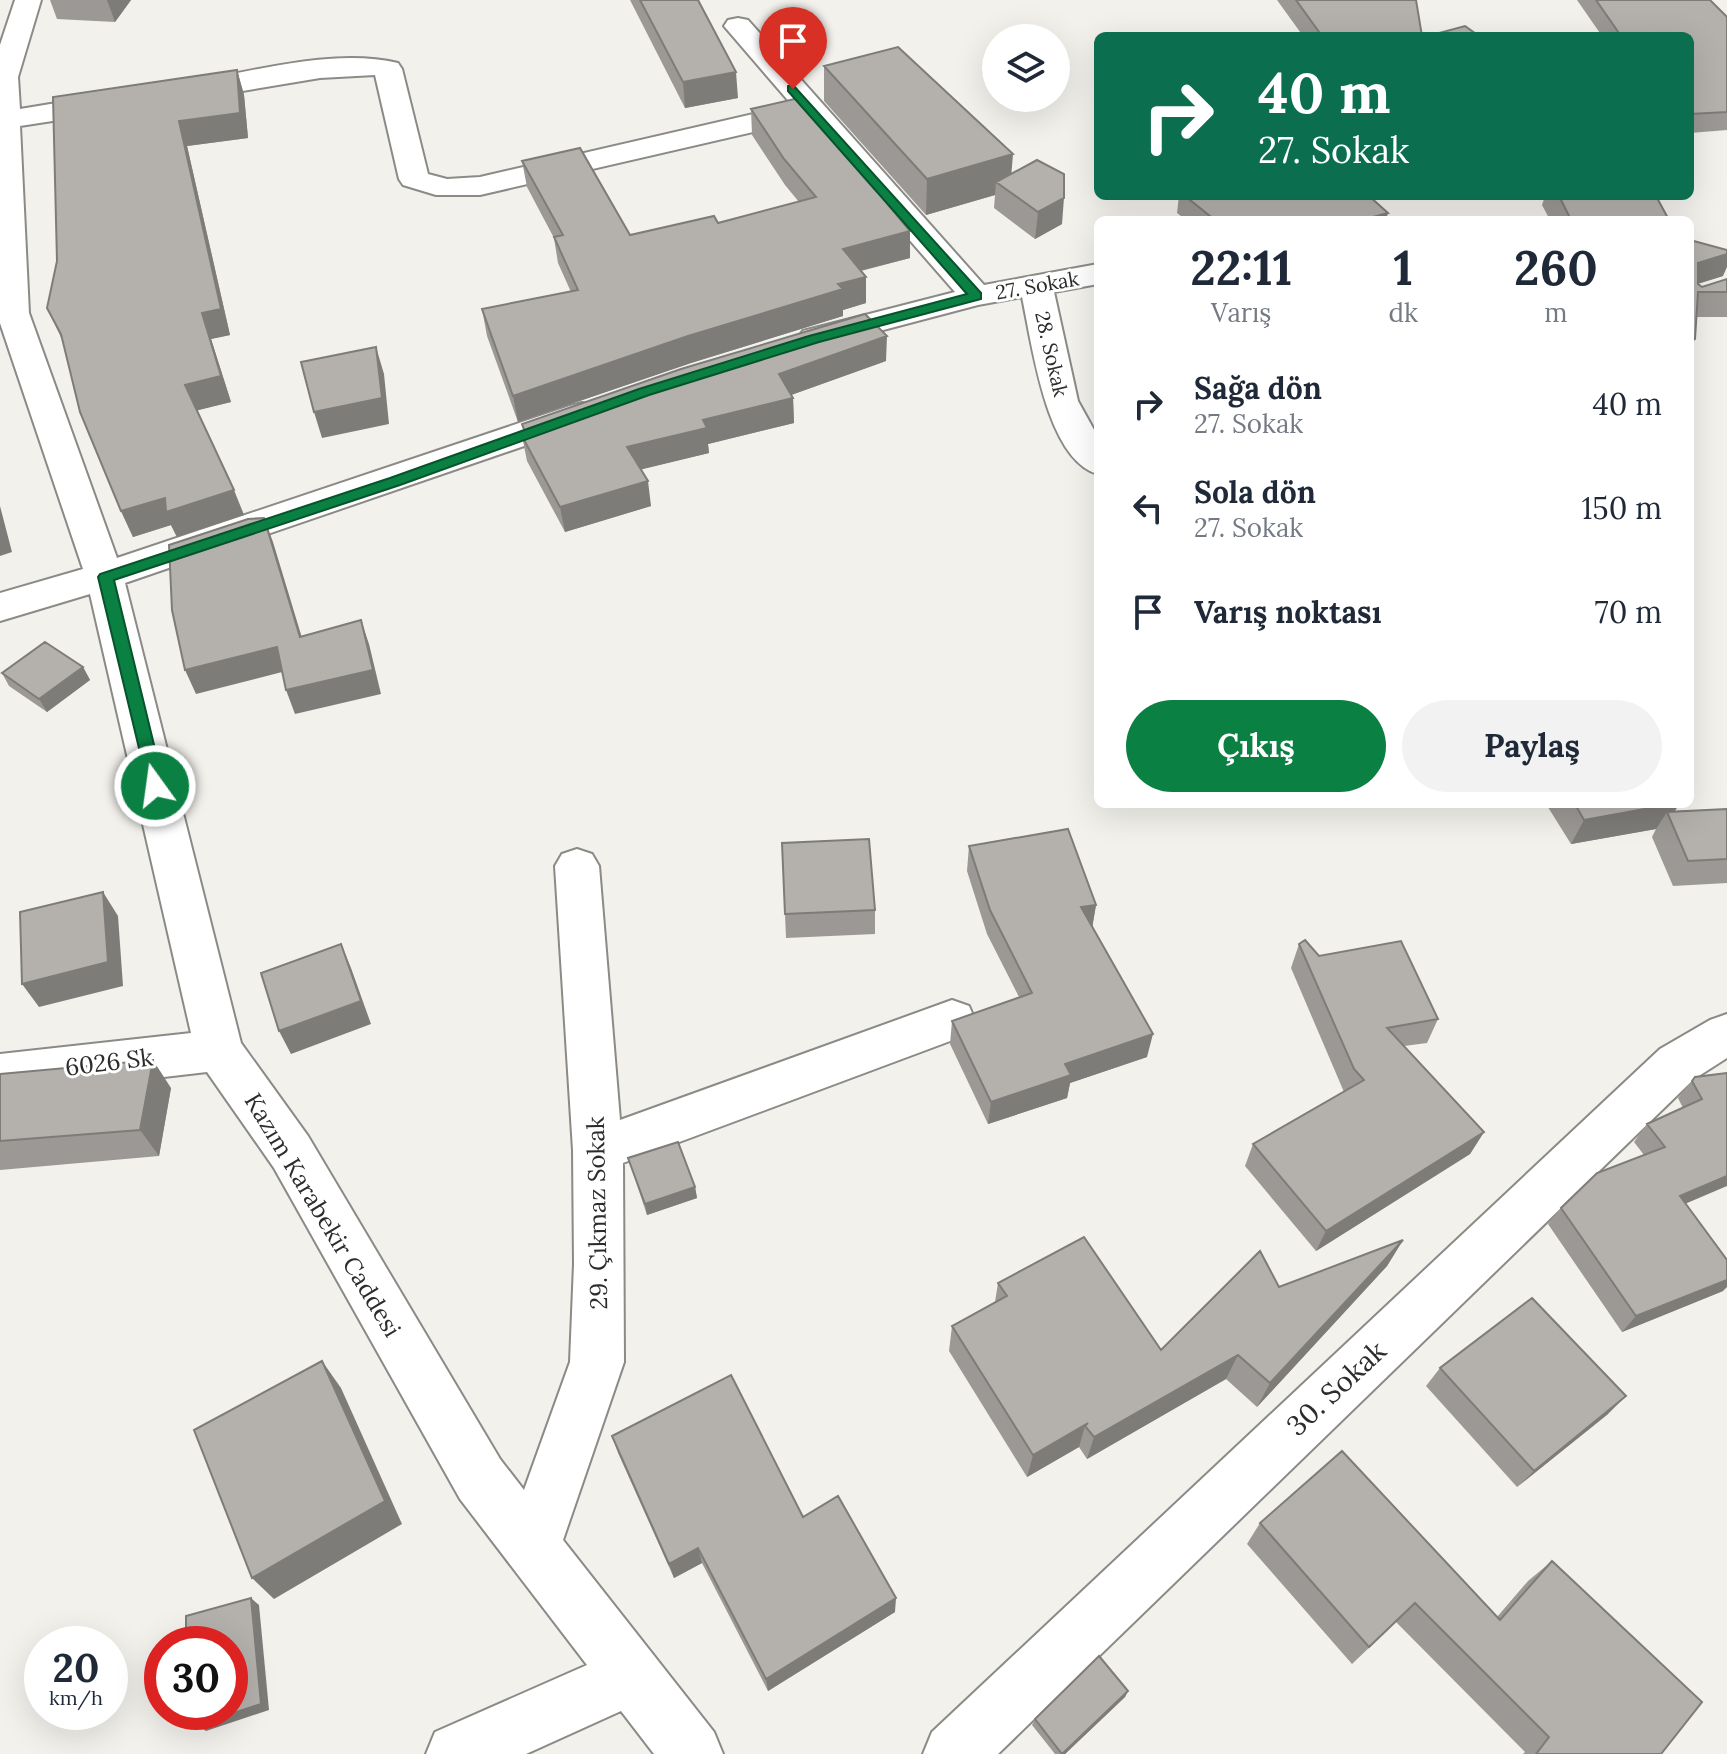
<!DOCTYPE html>
<html lang="tr">
<head>
<meta charset="utf-8">
<style>
  :root { --surface:#fff; --page:#f2f2f3; --text:#1f2937; --muted:#747a83; --accent:#0b8043 }
  body { margin:0; font-family:Lora,serif; background:var(--page); color:var(--text); height:100vh; display:flex; flex-direction:column; font-size:30px; white-space:nowrap }
  * { box-sizing:border-box; margin:0 }
  p { font-size:26px; color:var(--muted) }
  .icon { flex:none; width:44px; height:44px; fill:none; stroke:currentColor; stroke-width:2; stroke-linecap:round; stroke-linejoin:round }
  .map { position:relative; flex:1; overflow:hidden }
  .details { position:absolute; left:1094px; top:216px; width:600px; height:592px; display:flex; flex-direction:column; background:var(--surface); border-radius:12px; box-shadow:0 8px 32px #0002 }
  .details>* { flex:none }
  .top-card { position:absolute; left:1094px; top:32px; width:600px; height:168px; border-radius:12px; box-shadow:0 8px 32px #0002; background:#0b6e4f; color:#fff; overflow:hidden }
  .tools { position:absolute; left:982px; top:24px; display:grid; gap:16px }
  .tools a { display:grid; place-items:center; width:88px; height:88px; border-radius:50%; background:var(--surface); box-shadow:0 8px 32px #0002; font-size:40px }
  .speed { position:absolute; left:24px; top:1626px; display:flex; gap:16px; font-size:40px; font-weight:700; text-align:center }
  .speed>* { display:grid; place-content:center; width:104px; height:104px; border-radius:50%; background:var(--surface); box-shadow:0 8px 32px #0002; line-height:1 }
  .speed small { font-size:20px; font-weight:400 }
  .speed .limit { border:12px solid #d22; background:#fff; color:#111 }
  .pin { position:absolute; display:grid; place-items:center; width:68px; height:68px; color:#fff; margin:-82px -34px; border-radius:50% 50% 50% 0; rotate:-45deg; box-shadow:0 0 8px #0007 }
  .pin .icon { rotate:45deg }
  .me { position:absolute; width:88px; margin:-44px; rotate:346deg; stroke-linejoin:round; filter:drop-shadow(0 0 6px #0008) }
  .turn { display:flex; align-items:center; gap:28px; height:168px; padding:0 32px; font-size:36px }
  .turn .icon { width:104px; height:104px; stroke-width:2.5 }
  .turn b { display:block; font-size:56px; line-height:68px }
  .eta { display:flex; justify-content:space-evenly; align-items:center; height:136px; text-align:center }
  .eta b { font-size:48px; font-weight:700; line-height:56px }
  .primary-button { display:flex; gap:16px; margin-top:auto; padding:16px 32px }
  .primary-button a { flex:1; height:92px; border-radius:48px; background:var(--accent); color:#fff; font-size:32px; font-weight:700; line-height:92px; text-align:center }
  .primary-button a+a { background:var(--page); color:var(--text) }
  ul { padding:0; list-style:none }
  li { display:flex; align-items:center; gap:24px; height:104px; padding:0 32px }
  li div { flex:1 }
  li b { display:block; font-size:30px }
  li em { font-style:normal }
  .map>svg:first-child { display:block }
</style>
</head>
<body>
<div class="map">
<svg width="1727" height="1754" viewBox="0 0 1727 1754">
  <rect width="100%" height="100%" fill="#f2f1ec"/>
  <g fill="none" stroke-linecap="round" stroke-linejoin="round">
    <g stroke="#8b8a86" stroke-width="4">
      <path id="street" d="M15,0H41L18,77L20,109L111,94L121,97L125,103L121,109L111,112L20,126L29,313L117,558L570,406L582,403L594,406L599,414L594,422L125,583L241,1043L308,1136L500,1459L524,1490L570,1362L574,1264L573,1150L555,866L562,854L577,849L592,854L599,866L620,1120L952,1000L969,1006L975,1020L969,1034L623,1163L624,1362L563,1540L714,1732L723,1754H654L621,1711L526,1754H426L435,1732L587,1665L460,1499L274,1168L207,1072L0,1096V1054L191,1033L90,594L0,621V593L83,569L0,323V45Z
        M738,18L748,20L984,285L1098,264V284L1054,292L1078,401L1098,437V474C1046,460 1032,343 1022,297L978,305L815,348L803,345L798,338L803,331L955,292L805,120L480,195H436L403,185L399,179L375,75L320,78L183,101L173,98L169,92L173,86L183,83C249,73 333,47 398,63L402,69L428,174L447,179L480,177L792,105L724,26L728,20Z
        M1727,1014V1058L1694,1079L998,1754H923L932,1732L1660,1049L1710,1020Z"/>
    </g>
    <use href="#street" fill="#fff" fill-rule="evenodd"/>
  </g>
  <path fill="#9b9895" d="M50,0H131L115,22L57,19Z
    M630,0H698L738,98L685,108Z
    M1277,0H1416L1422,36H1303Z
    M1577,0H1710L1727,17V130L1690,133V36H1602Z
    M824,66L1012,173L1062,224L1035,239L994,208L995,195L926,215L824,101Z
    M237,70L244,95L248,138L187,146L230,335L211,339L231,402L197,410L244,515L177,537L171,525L133,537L121,511L64,344L47,308Z
    M751,109L893,210L910,258L861,271L866,277V303L843,310V316L691,363L518,422L487,336L482,309L571,292L558,263L554,238L527,187L522,161L630,235L718,223L799,202L785,185L752,135Z
    M1179,196H1369L1386,220H1186L1177,213Z
    M1545,196H1656L1669,220H1550L1542,205Z
    M1690,240L1723,276L1698,284L1702,287L1727,279V317H1696Z
    M886,361L791,395L793,398L794,423L708,444L709,453L641,469L651,506L565,532L527,461L522,436L525,435L522,424Z
    M83,667L90,680L47,712L9,686L2,673Z
    M1546,804H1679L1675,811L1727,809V883L1673,886L1652,837L1656,829L1571,844Z
    M969,846L1096,905L1092,927L1147,1057L1070,1083L1067,1098L988,1124L950,1044L952,1021L1019,997L987,934L967,871Z
    M875,910V934L786,938L785,914Z
    M1299,944L1438,1019L1427,1043L1404,1046L1484,1132L1470,1154L1316,1251L1245,1166L1253,1144L1344,1092L1291,968Z
    M1727,1073L1686,1204L1723,1291L1622,1332L1548,1224L1561,1208L1644,1155L1634,1142L1647,1124L1683,1108L1678,1098L1692,1081Z
    M0,1074L171,1088L159,1156L0,1170Z
    M628,1158L695,1187L697,1198L647,1215Z
    M1403,1240L1387,1266L1257,1407L1226,1379L1087,1459L1079,1447L1027,1477L949,1351L952,1326L995,1302L998,1283L1161,1350L1279,1287Z
    M1440,1368L1608,1414L1517,1487L1426,1386Z
    M612,1436L803,1517L895,1612L768,1691L702,1563L674,1578L618,1453Z
    M1260,1523L1497,1617L1528,1581L1552,1561L1661,1754H1523L1525,1752L1396,1622L1352,1664L1247,1544Z
    M1128,1691L1125,1697L1065,1754H1055L1032,1725L1035,1719Z"/>
  <path fill="#7e7c79" d="M107,0H131L115,22Z
    M237,70L244,95L248,138L187,146L230,335L211,339L231,402L195,411L185,385L202,313L179,121Z
    M736,72L738,98L685,108L683,82Z
    M1013,154L1010,190L996,182L995,195L926,215L927,179Z
    M893,198L892,225L885,201Z
    M1064,198L1062,224L1035,239L1038,212Z
    M1388,213L1386,220H1362Z
    M910,231V258L843,275V249Z
    M1727,254V267L1723,276L1690,286L1698,263Z
    M866,277V303L843,310V316L691,363L518,422L513,396L838,284Z
    M887,336L886,361L780,399L779,374Z
    M1695,339L1690,351V340Z
    M376,347L384,374L389,424L322,438L314,412Z
    M793,398L794,423L708,444L709,453L631,472L627,447L703,420Z
    M648,481L651,506L565,532L560,507Z
    M234,490L244,515L177,537L171,525L133,537L121,511L165,498Z
    M0,506L12,552L0,556Z
    M264,518L273,542L309,661L300,637Z
    M361,620L369,644L381,694L295,714L286,690Z
    M277,647L286,671L196,694L185,670Z
    M83,667L90,680L47,712L39,699Z
    M1672,804H1679L1670,819L1667,812L1656,829L1571,844L1584,820Z
    M103,892L118,916L123,986L39,1007L22,984Z
    M1096,905L1092,929L1081,907Z
    M341,944L351,968L371,1024L291,1054L279,1031Z
    M1153,1034L1147,1057L1070,1083L1067,1098L988,1124L991,1102L1065,1064Z
    M153,1060L171,1088L159,1156L140,1130Z
    M1484,1132L1470,1154L1316,1251L1326,1231Z
    M1727,1176V1186L1666,1212L1680,1196Z
    M695,1187L697,1198L647,1215L645,1204Z
    M1403,1240L1387,1266L1257,1407L1270,1383Z
    M1727,1280V1287L1723,1291L1622,1332L1636,1316Z
    M1238,1355L1226,1379L1087,1459L1094,1437Z
    M322,1361L341,1388L402,1524L274,1599L252,1578Z
    M1626,1396L1608,1414L1517,1487L1534,1471Z
    M1088,1423L1085,1426L1079,1447L1027,1477L1033,1455Z
    M698,1548L702,1563L674,1578L669,1564Z
    M251,1598L259,1605L269,1710L206,1731L197,1725Z
    M896,1598L895,1612L768,1691L766,1679Z
    M1128,1691L1125,1697L1065,1754H1062Z"/>
  <path fill="#b4b1ad" stroke="#7e7c79" stroke-width="2" d="M640,0H698L736,72L683,82Z
    M1296,0H1416L1422,36H1322Z
    M1596,0H1710L1727,17V112L1690,114V36H1621Z
    M1465,26L1479,36H1428Z
    M898,47L1013,154L927,179L824,66Z
    M237,70L240,113L179,121L221,309L202,313L221,376L185,385L234,490L166,512L165,498L121,511L80,412L61,334L47,308L57,261L53,97Z
    M803,97L893,198L885,201L910,231L843,249L866,277L838,284L843,289L688,336L513,396L482,309L578,290L554,237L563,235L522,161L580,148L630,235L714,216L718,223L816,197L784,159L751,109Z
    M1037,160L1064,174V198L1038,212L996,182Z
    M1185,196H1369L1388,213L1362,220H1215Z
    M1559,196H1656L1669,220H1571Z
    M1690,240L1727,250V254L1698,263V284L1702,287L1727,279V292H1698L1695,339L1690,340Z
    M865,314L887,336L779,374L793,398L703,420L707,428L627,447L648,481L560,507L522,436L526,435L522,424L681,369Z
    M376,347L382,398L314,412L301,362Z
    M264,518L300,637L361,620L373,670L286,690L277,647L185,670L172,610L169,545L248,519Z
    M45,642L83,667L39,699L2,673Z
    M1575,804H1672L1584,820Z
    M1727,809V859L1688,861L1667,812Z
    M1068,829L1096,905L1081,907L1153,1034L1065,1064L1071,1075L991,1102L952,1021L1032,993L990,910L969,846Z
    M869,839L875,910L785,914L782,843Z
    M103,892L108,962L22,984L20,912Z
    M1305,940L1319,956L1401,941L1438,1019L1387,1028L1484,1132L1326,1231L1253,1144L1364,1080L1354,1069L1299,944Z
    M341,944L361,1001L279,1031L261,973Z
    M153,1060L140,1130L0,1141V1074Z
    M1727,1073V1176L1680,1196L1727,1260V1280L1636,1316L1561,1208L1597,1173L1665,1147L1647,1124L1702,1099L1692,1081L1695,1077Z
    M678,1142L695,1187L645,1204L628,1158Z
    M1084,1237L1161,1350L1260,1251L1279,1287L1403,1240L1270,1383L1238,1355L1094,1437L1085,1426L1088,1423L1033,1455L952,1326L1007,1296L998,1283Z
    M1532,1298L1626,1396L1534,1471L1440,1368Z
    M322,1361L385,1501L252,1578L194,1430Z
    M731,1375L803,1517L838,1496L896,1598L766,1679L698,1548L669,1564L612,1436Z
    M1342,1451L1500,1620L1552,1561L1702,1702L1661,1754H1536L1549,1737L1415,1603L1369,1647L1260,1523Z
    M251,1598L261,1704L197,1725L196,1712H230V1644H186V1616Z
    M1099,1656L1128,1691L1062,1754L1035,1719Z"/>
  <path fill="#0b8043" stroke="#07532c" stroke-width="2" d="M793,85L981,293V299L819,342L649,395L400,485L114,580L164,786L155,792L149,790L98,577L100,574L390,478L639,389L809,336L967,294L788,91V86Z"/>
  <g text-anchor="middle" dominant-baseline="central" stroke-width="6" stroke-linejoin="round" paint-order="stroke">
    <g font-size="20" fill="#2d2c2b" stroke="#fff">
      <text transform="translate(1037 285) rotate(-10)">27. Sokak</text>
      <text transform="translate(1052 354) rotate(77)">28. Sokak</text>
    </g>
    <g font-size="24" fill="#2d2c2b" stroke="#fff">
      <text transform="translate(109 1062) rotate(-7)">6026 Sk</text>
      <text transform="translate(597 1213) rotate(-91)">29. Çıkmaz Sokak</text>
      <text transform="translate(323 1215) rotate(59)">Kazım Karabekir Caddesi</text>
    </g>
    <g font-size="28" fill="#2d2c2b" stroke="#fff">
      <text transform="translate(1336 1388) rotate(-43)">30. Sokak</text>
    </g>
  </g>
</svg>
<div class="tools">
<a><svg class="icon" aria-label="layers" viewBox="0 0 24 24"><path d="M12 4l9 5-9 5-9-5zM3 14l9 5 9-5"/></svg></a>
</div>
<div class="speed"><div>20<small>km/h</small></div><div class="limit">30</div></div>
<div class="pin" style="left:793px;top:89px;background:#d93025"><svg class="icon" aria-label="arrive" viewBox="0 0 24 24"><path d="M6 21V4h12l-3 4 3 4H6"/></svg></div>
<svg class="me" style="left:155px;top:786px" viewBox="-20 -20 40 40"><circle r="17" fill="#0b8043" stroke="#fff" stroke-width="3"/><path d="M0-11L8 9 0 5-8 9z" fill="#fff"/></svg>
<div class="top-card">
<div class="turn"><svg class="icon" aria-label="right" viewBox="0 0 24 24"><path d="M7 20v-9h11M14 6l5 5-5 5"/></svg><div><b>40 m</b>27. Sokak</div></div>
</div>
<section class="details">
<div class="eta">
<div><b>22:11</b><p>Varış</p></div>
<div><b>1</b><p>dk</p></div>
<div><b>260</b><p>m</p></div>
</div>
<ul>
<li><svg class="icon" aria-label="right" viewBox="0 0 24 24"><path d="M7 20v-9h11M14 6l5 5-5 5"/></svg><div><b>Sağa dön</b><p>27. Sokak</p></div><em>40 m</em></li>
<li><svg class="icon" aria-label="left" viewBox="0 0 24 24"><path d="M17 20v-9H6M10 6l-5 5 5 5"/></svg><div><b>Sola dön</b><p>27. Sokak</p></div><em>150 m</em></li>
<li><svg class="icon" aria-label="arrive" viewBox="0 0 24 24"><path d="M6 21V4h12l-3 4 3 4H6"/></svg><div><b>Varış noktası</b></div><em>70 m</em></li>
</ul>
<div class="primary-button"><a>Çıkış</a><a>Paylaş</a></div>
</section>
</div>
</body>
</html>
